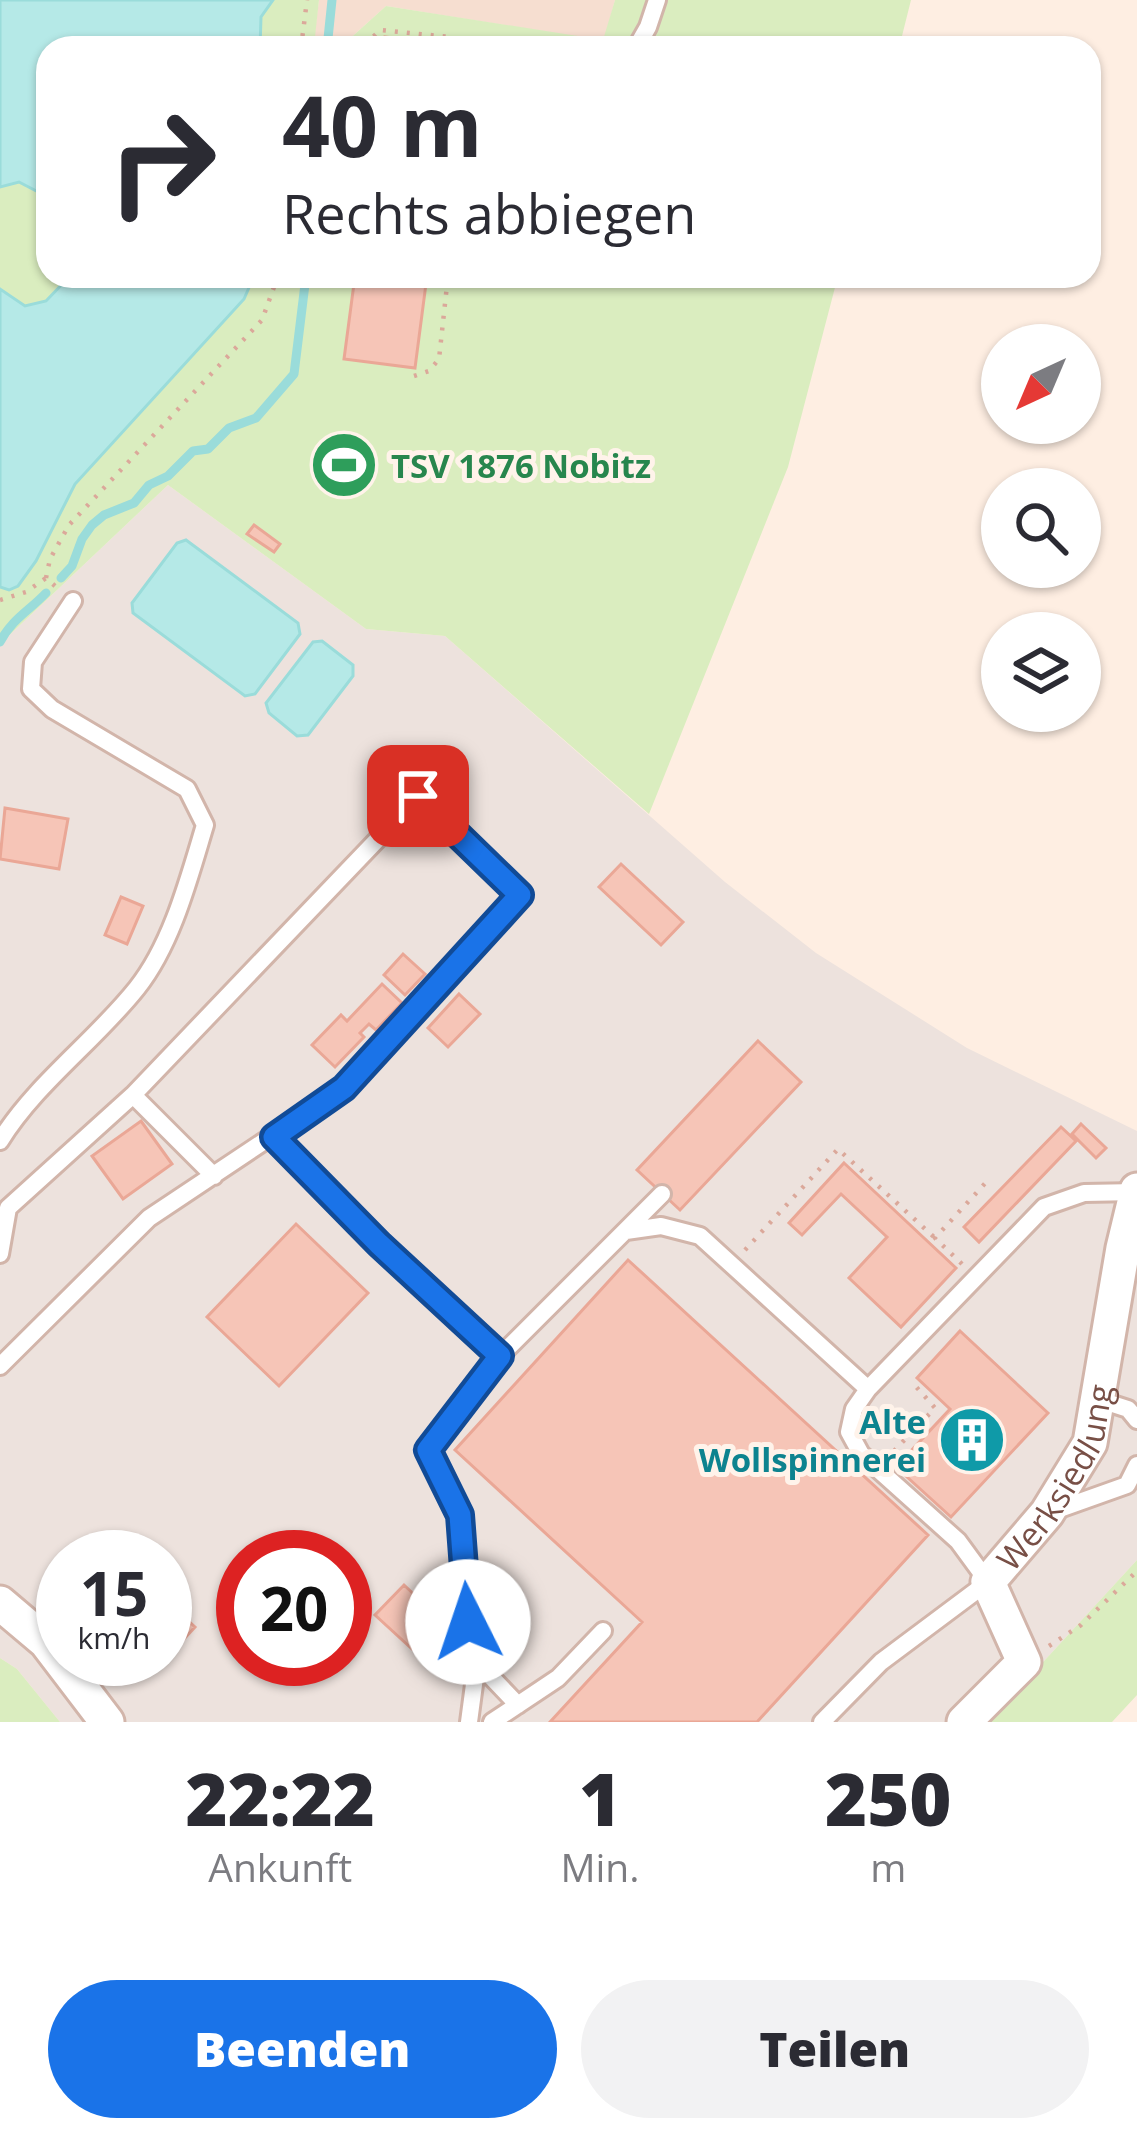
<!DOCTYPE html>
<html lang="de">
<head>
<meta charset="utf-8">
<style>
  :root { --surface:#fff; --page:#f2f2f3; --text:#2b2b33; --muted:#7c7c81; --accent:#1a73e8 }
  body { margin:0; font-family:"Open Sans",sans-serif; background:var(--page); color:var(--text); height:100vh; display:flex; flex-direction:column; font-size:45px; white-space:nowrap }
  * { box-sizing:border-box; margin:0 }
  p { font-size:39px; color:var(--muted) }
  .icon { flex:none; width:66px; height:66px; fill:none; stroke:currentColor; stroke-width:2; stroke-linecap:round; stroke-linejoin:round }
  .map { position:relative; height:1722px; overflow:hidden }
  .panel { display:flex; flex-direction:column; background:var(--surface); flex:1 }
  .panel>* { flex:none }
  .hud { position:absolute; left:36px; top:36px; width:1065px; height:252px; border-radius:36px; box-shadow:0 3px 9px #0004; background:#fff; color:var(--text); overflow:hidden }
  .needle { width:78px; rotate:224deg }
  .fabs { position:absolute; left:981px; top:324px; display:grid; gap:24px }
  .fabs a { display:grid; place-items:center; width:120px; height:120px; border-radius:50%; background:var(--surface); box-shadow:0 3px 9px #0004; font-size:60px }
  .speed { position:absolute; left:36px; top:1530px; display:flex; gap:24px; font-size:60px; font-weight:700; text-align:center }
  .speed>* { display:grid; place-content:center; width:156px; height:156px; border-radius:50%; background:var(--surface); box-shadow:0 3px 9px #0004; line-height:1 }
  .speed small { font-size:30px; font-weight:400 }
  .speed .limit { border:18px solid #d22; background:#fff; color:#111 }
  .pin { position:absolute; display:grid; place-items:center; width:102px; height:102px; color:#fff; margin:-51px; border-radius:24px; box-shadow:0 6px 18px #0006 }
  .me { position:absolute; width:132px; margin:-66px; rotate:356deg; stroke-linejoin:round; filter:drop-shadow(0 0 9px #0008) }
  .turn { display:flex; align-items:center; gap:42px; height:252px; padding:0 48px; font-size:54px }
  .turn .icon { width:156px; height:156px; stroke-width:2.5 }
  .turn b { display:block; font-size:84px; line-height:102px }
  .eta { display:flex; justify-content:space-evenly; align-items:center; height:204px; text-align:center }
  .eta b { font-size:72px; font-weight:800; line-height:84px }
  .cta { display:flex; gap:24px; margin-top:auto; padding:24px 48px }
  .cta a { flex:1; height:138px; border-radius:72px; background:var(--accent); color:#fff; font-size:48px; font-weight:800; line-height:138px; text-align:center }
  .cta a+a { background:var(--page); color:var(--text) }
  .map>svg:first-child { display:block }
</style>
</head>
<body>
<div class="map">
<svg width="1137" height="1722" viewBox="0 0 1137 1722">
  <rect width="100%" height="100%" fill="#feeee2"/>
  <path fill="#f6ded0" d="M319,0H615L604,41L386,6L345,43L314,38Z"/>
  <path fill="#ede2dd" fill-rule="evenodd" d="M168,485L366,629L445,636L725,882L816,953L967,1048L1137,1131V1560L988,1722H60L17,1669L0,1658V644ZM63,1557H165V1659H63ZM243,1557H345V1659H243Z"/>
  <path fill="#daedbf" d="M273,0H319L315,37L345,43L386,6L603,40L615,0H911L899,48H260L261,17Z
    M19,182L48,197V276H70L46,301L25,306L0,289V187Z
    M254,276H838L788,467L649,814L445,636L366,629L168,485L0,644V587L9,590L18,586L36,561L75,484L244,299Z
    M1137,1560V1695L1112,1722H988Z
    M0,1658L17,1669L60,1722H0Z"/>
  <path fill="#b5e9e7" stroke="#9adcda" stroke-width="3" d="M0,0H273L261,17L260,48H48V197L19,182L0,187Z
    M70,276H254L244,299L75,484L36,561L18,586L9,590L0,587V289L25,306L46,301Z
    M186,540L298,623L300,634L255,694L245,696L133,613L132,603L177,543Z
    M322,641L353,665V676L308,735L297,736L269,713L266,703L313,642Z"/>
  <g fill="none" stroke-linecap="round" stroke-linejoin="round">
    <path stroke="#9adcda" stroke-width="9" d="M327,48L332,0
      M61,578L72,566L82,539L92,525L104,515L134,503L149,485L168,476L193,451L208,449L229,428L256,418L294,374L306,276
      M0,642C12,619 29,611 46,593"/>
  </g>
  <path fill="#f6c5b7" stroke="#eaa796" stroke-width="3" d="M385,37L441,44L440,48H384Z
    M355,276H427L415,368L344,359Z
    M254,525L280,544L274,552L247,534Z
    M5,808L68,819L59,869L0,859Z
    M621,864L683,922L661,945L599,887Z
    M121,897L143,906L127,944L105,935Z
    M403,954L425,974L405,995L384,975Z
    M382,984L402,1003L376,1030L369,1024L360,1033L364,1037L335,1067L312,1045L341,1015L347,1021Z
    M459,994L480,1014L448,1047L428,1028Z
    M758,1041L801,1082L680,1210L637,1170Z
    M141,1121L172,1164L123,1199L92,1156Z
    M1081,1124L1106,1148L1096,1158L1072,1134Z
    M1061,1127L1076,1141L979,1242L964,1227Z
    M844,1163L956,1268L901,1327L849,1278L887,1237L841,1194L802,1235L789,1223Z
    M296,1224L368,1293L279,1386L207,1317Z
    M628,1260L928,1535L757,1722H550L642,1622L455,1450Z
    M960,1331L1048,1413L951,1517L896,1467L950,1409L917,1378Z
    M404,1585L440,1619L412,1649L375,1615Z
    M165,1599L195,1627L157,1668L148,1659H165Z"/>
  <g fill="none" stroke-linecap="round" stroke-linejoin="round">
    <g stroke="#d2b5aa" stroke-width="22">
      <path id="lane" d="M636,48L648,27L657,0
        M274,1137L379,1244L500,1356
        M0,1141C36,1083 95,1041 137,988C172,944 189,878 205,825L187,789L52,709L31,689L33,662L73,601
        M626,1231L661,1226L700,1236L868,1389
        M0,1254L8,1208L133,1095L214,1176
        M0,1366L149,1218L344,1088L521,895L419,796L133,1095
        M1097,1399L1128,1409L1137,1420
        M1054,1511L1127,1485L1137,1465
        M437,1626L477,1662L469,1722
        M518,1705L477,1662L468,1622L460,1515L427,1450L500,1356L662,1194
        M492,1722L558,1678L603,1631
        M822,1722L881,1662L988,1582L958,1541L861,1454L849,1432L854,1409L868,1389L1044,1207L1084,1193L1137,1192"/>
    </g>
    <g stroke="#d2b5aa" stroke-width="39">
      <g id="street">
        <path d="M0,1603L46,1642L107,1722"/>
        <path id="s1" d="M964,1722L1024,1662L988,1582L1047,1513L1090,1443L1123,1248L1137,1190"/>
      </g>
    </g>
    <path stroke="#dba89a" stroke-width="4.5" stroke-dasharray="3 9" stroke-linecap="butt" d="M301,48L307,0
      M371,48L373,37L380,30L450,37L448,48
      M414,376L429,371L439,359L448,276
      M55,586L46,578L50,559L69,525L262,320L278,276
      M0,600L26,592L46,578
      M745,1250L838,1149L935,1238
      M962,1264L935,1238L990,1178
      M894,1451L935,1408L911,1381
      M1049,1646L1081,1625L1137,1571"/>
    <use href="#lane" stroke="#fff" stroke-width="16"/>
    <use href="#street" stroke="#fff" stroke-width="33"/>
  </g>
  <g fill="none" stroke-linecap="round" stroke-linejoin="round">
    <g stroke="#114b97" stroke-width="30">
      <path id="route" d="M418,796L520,895L344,1088L274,1137L379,1244L500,1356L428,1450L460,1515L468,1622"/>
    </g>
    <use href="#route" stroke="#1a73e8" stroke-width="21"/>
  </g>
  <defs>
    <g id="stadium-disc" transform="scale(3.45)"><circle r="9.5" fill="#2e9e5b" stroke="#fff3ea"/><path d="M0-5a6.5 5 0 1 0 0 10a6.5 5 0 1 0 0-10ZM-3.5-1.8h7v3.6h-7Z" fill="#fff"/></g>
    <g id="building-disc" transform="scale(3.45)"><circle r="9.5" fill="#0f9aa8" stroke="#fff3ea"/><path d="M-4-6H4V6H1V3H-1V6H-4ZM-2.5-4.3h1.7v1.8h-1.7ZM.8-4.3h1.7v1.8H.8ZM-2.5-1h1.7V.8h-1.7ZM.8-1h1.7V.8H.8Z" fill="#fff"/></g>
  </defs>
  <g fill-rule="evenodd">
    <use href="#stadium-disc" x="344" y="465"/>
    <use href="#building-disc" x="972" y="1440"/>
  </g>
  <g text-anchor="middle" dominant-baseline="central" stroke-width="10" stroke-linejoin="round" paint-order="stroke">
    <g font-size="33" font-weight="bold" fill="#27864d" stroke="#fff3ea" text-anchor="start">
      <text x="391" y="465">TSV 1876 Nobitz</text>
    </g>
    <g font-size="33" font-weight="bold" fill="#0d838f" stroke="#fff3ea" text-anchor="end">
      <text x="926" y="1421">Alte<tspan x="926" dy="38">Wollspinnerei</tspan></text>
    </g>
    <g font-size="33" fill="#784f46" stroke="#fff3ea">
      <text stroke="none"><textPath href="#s1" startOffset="300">Werksiedlung</textPath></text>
    </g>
  </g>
</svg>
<div class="fabs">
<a><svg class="needle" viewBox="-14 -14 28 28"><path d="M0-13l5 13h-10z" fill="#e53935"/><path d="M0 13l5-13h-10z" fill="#7c7c81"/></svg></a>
<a><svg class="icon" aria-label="search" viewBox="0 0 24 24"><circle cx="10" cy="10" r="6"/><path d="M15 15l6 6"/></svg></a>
<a><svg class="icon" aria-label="layers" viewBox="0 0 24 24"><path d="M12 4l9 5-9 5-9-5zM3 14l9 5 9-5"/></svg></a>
</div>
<div class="speed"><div>15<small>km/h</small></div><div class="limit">20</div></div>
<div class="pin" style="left:418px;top:796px;background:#d93025"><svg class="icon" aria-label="arrive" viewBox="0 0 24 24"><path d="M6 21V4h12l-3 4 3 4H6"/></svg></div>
<svg class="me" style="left:468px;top:1622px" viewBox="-20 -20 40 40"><circle r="19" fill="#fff"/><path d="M0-13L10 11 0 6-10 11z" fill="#1a73e8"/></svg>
<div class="hud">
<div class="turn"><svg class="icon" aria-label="right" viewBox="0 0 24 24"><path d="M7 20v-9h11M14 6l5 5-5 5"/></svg><div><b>40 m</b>Rechts abbiegen</div></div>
</div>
</div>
<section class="panel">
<div class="eta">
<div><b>22:22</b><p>Ankunft</p></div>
<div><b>1</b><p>Min.</p></div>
<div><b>250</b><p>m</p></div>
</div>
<div class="cta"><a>Beenden</a><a>Teilen</a></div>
</section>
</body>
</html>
